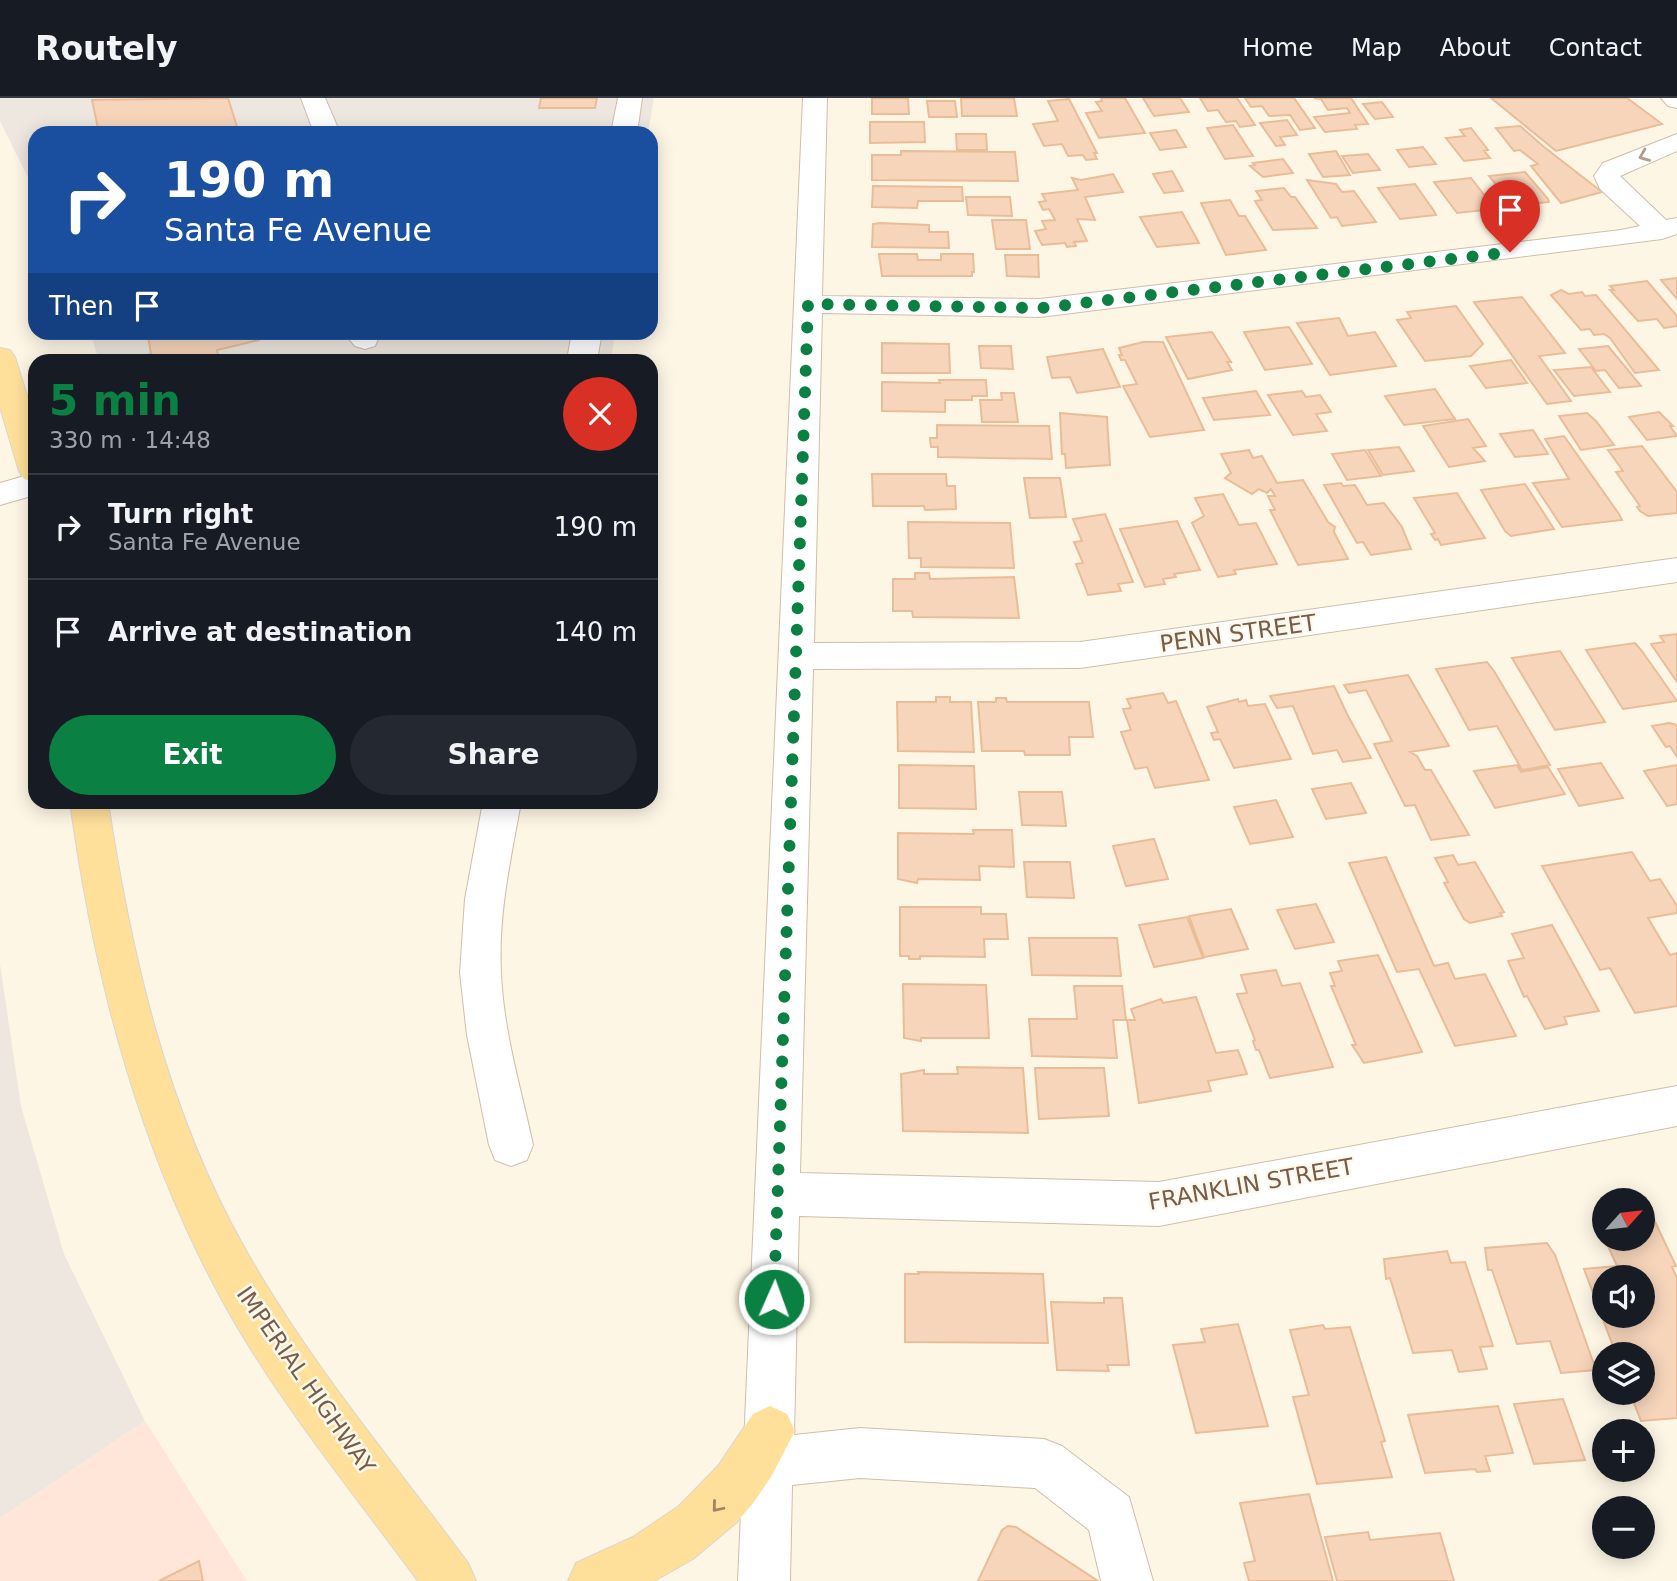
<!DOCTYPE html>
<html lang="en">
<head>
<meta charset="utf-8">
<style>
  :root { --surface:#171b24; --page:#242831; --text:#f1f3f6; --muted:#9ea1a6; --line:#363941; --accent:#0b8043 }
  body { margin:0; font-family:"DejaVu Sans",sans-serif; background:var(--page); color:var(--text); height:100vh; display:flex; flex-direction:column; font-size:26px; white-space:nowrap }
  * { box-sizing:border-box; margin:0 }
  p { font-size:23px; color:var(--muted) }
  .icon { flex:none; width:38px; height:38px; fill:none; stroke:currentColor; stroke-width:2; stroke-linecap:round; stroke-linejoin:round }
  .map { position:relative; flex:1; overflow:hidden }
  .panel { position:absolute; left:28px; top:256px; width:630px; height:455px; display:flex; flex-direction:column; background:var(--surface); border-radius:21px; box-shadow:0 4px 18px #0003 }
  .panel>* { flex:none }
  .hud { position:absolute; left:28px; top:28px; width:630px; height:214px; border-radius:21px; box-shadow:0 4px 18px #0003; background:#1a4fa0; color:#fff; overflow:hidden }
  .needle { width:46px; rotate:63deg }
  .tools { position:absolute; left:1592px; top:1090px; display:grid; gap:14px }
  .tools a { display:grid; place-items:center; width:63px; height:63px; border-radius:50%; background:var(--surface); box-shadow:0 4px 18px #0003; font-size:35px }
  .pin { position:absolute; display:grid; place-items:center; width:60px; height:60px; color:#fff; margin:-72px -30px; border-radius:50% 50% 50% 0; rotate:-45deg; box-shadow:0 0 7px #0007 }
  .pin .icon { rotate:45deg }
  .me { position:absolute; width:77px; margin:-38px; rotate:2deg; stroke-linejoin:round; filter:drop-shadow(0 0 5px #0008) }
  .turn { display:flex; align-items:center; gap:24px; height:147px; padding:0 21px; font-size:32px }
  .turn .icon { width:91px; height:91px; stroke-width:2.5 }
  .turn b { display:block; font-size:49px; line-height:60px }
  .then { display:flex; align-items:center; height:66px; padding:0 21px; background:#0003; gap:14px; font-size:26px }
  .round { display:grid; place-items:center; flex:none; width:74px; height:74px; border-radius:37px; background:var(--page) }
  .head { display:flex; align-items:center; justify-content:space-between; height:119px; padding:0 21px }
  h1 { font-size:42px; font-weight:800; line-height:52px; color:var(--accent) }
  .cta { display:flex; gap:14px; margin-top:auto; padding:14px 21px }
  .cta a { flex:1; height:80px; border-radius:42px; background:var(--accent); color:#fff; font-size:28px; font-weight:800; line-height:80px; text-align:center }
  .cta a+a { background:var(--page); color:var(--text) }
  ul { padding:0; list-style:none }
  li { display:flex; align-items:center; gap:21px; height:105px; padding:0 21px; border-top:2px solid var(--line) }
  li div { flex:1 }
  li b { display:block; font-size:26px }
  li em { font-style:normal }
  header { display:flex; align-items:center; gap:42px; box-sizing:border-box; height:98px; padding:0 35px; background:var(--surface); border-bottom:2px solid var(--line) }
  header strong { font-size:33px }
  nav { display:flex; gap:38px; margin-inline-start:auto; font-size:24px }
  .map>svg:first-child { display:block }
</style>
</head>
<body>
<header>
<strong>Routely</strong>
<nav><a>Home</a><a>Map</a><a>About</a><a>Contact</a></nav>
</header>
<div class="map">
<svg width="1677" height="1483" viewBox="0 0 1677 1483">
  <rect width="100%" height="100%" fill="#fef6e5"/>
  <path fill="#ffe6d8" d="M145,1323L247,1483H0V1420Z"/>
  <path fill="#eee7df" d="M0,0H654L648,35H35V94L0,23Z
    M90,235H615L611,262H99Z
    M0,866L21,1008L64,1156L145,1323L0,1420Z"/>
  <path fill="#f6d5ba" stroke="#eabd99" stroke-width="2" fill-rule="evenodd" d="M228,0L239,35H99L92,2Z
    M541,0H597L595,10H539Z
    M872,0H908L909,16H872Z
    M961,0H1014L1017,18H962Z
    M1101,0H1125L1145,35L1099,40L1086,15L1102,13L1096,4L1102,3Z
    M1143,0H1180L1189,14L1154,18Z
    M1200,0H1237L1255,27L1240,29L1236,23L1226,24L1218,12L1208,13Z
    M1245,0H1294L1315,30L1300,32L1290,17L1269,18L1262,8L1251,9Z
    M1314,0H1351L1368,26L1355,27L1357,31L1325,34L1314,19L1350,15L1347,10L1328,12L1321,1Z
    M1491,0H1627L1662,26L1556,53Z
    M1069,1L1097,55H1094L1097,61L1086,62L1083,57L1068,58L1062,46L1044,48L1033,26L1058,23L1048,3Z
    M927,3H955L957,19H929Z
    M1382,4L1393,19L1375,21L1363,6Z
    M1287,22L1297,37L1280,39L1285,47L1276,48L1260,25Z
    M870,24H924L925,44L870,45Z
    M1233,27L1253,58L1225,61L1207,30Z
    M1520,28L1544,49L1602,94L1561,105L1531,68L1538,66L1520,52L1514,53L1496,30Z
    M1471,30L1488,52L1484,53L1490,60L1464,63L1446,40L1465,38L1460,32Z
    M1176,32L1186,49L1160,52L1150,35Z
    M956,36H986L987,52H957Z
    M1423,49L1436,66L1409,69L1397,52Z
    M901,53L1015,54L1018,83L872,82V57H901Z
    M1336,53L1350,77L1323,79L1309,56Z
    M1368,56L1380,72L1353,75L1342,58Z
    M1283,61L1293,75L1263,79L1250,68L1255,67L1253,65Z
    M1172,73L1183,93L1164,95L1153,76Z
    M1525,74L1548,101L1549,104L1514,108L1489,78Z
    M1113,76L1123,94L1085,99L1095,122L1077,121L1087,143L1074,144L1076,148L1067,149L1065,145L1042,147L1035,133L1046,131L1042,123L1055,122L1049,111L1043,112L1039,104L1046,103L1042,96L1078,92L1072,80L1081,82Z
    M1471,80L1495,111L1457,115L1434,84Z
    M1307,82L1336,86L1342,94L1354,93L1376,124L1342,128L1337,119L1331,120Z
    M1415,86L1434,113L1436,117L1400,121L1378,90Z
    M873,88L962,89L963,103H918L917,110L872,109Z
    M1284,90L1291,99H1295L1317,130L1273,132L1255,103L1262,102L1256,93Z
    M966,99H1010L1012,118L968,117Z
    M1230,102L1239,118H1245L1266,152L1226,157L1201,105Z
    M1182,114L1199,145L1157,149L1140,119Z
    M992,122H1026L1030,151H996Z
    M880,125L929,127V134H948L949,150L872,149L873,126Z
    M879,156H917L918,162H941V156H973L974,174H972V178H882Z
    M1005,157H1038L1039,179L1007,178Z
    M1677,180V201L1661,182Z
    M1647,183L1677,218V228L1664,230L1657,221L1638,223L1610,192H1614L1610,188Z
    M1561,192L1569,196L1582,194L1585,198L1596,197L1659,272L1635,275L1610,240L1604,236L1594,237L1590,231L1581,232L1551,197Z
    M1522,199L1565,255L1539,258L1571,303L1547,306L1474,204Z
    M1456,208L1483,246L1471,258L1425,263L1397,222L1411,220L1407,214Z
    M1339,220L1348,238L1375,234L1396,268L1330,277L1297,225Z
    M1289,229L1312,266L1265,272L1244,234Z
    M142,234H257L259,242L217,252L219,262H147L146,257L151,256L148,238L143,239Z
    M1212,234L1231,264H1227L1232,272L1188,281L1166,239Z
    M1143,244H1163L1204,332L1150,339L1123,288L1137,286L1125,262H1121L1119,257H1122L1119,250Z
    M882,245L949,246L950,275H882Z
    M979,248H1011L1013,271L981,270Z
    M1608,248L1641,288L1619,290L1605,272L1596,273L1579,251Z
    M1103,251L1120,289L1077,295L1070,279L1052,280L1047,259Z
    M1511,262L1527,285L1486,290L1470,268Z
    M1591,269L1610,294L1574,298L1554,272Z
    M939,282H986L987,298H972V302H945V314L882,313V284L940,285Z
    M1435,291L1455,321L1404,327L1385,298Z
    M1256,293L1270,317L1214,322L1203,300Z
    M1302,293L1306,299L1320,297L1331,314L1316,316L1327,333L1293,337L1268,297Z
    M1001,295H1014L1018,324H982L980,302H1002Z
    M1659,314L1673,328H1670L1677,338L1647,342L1629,319Z
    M1060,315L1107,319L1110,367L1066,370L1065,356H1062Z
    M1587,315L1596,323L1614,347L1581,352L1559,318Z
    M1468,321L1486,348L1473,350L1485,363L1449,369L1423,328Z
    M937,327L1049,328L1052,361L938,359V349H931L930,340H937Z
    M1533,332L1548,356L1515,359L1500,336Z
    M1564,338L1619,416L1622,422L1562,429L1533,385L1569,381L1545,341Z
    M1642,348L1677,394V415L1648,418L1640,413L1637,409L1640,408L1616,374L1623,373L1608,352Z
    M1399,349L1414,373L1383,377L1368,352Z
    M1249,352L1253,360L1262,358L1277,385L1303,382L1328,424L1335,429L1334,434L1348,461L1298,467L1270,412H1275L1268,398H1275L1271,391L1267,395L1259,391L1252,396L1225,380L1231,375L1221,356Z
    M1365,352L1381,378L1347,382L1332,356Z
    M872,376H946L947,388H955L956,411L925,412L924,408H873Z
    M1024,380H1060L1066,419L1030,420Z
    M1341,385L1343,388L1355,387L1367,407L1384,405L1402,429L1411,451L1371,457L1363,444L1357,445L1324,387Z
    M1525,386L1554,431L1511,438L1505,433L1481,392Z
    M1457,395L1485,440L1441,447L1438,441L1435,442L1431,436L1435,435L1414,400Z
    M1223,396L1239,427L1256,425L1277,466L1234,472L1236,476L1218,479L1192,425L1204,418L1195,400Z
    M1105,416L1133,484L1118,486L1121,493L1088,497L1076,466L1083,465L1074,444L1082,443L1073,421Z
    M1177,423L1200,472L1174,476L1176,479L1163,481L1165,486L1145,489L1120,431Z
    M908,424L1010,425L1014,470L921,469V460H909Z
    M915,475H929L930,481L1014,479L1019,520L913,519L912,513H893V481H915Z
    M1677,536V584L1651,546L1664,544L1660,538Z
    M1635,545L1642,553L1677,603L1623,611L1586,552Z
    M1560,553L1605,624L1555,632L1512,560Z
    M1487,564L1494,573L1550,667L1522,672L1497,628L1469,632L1436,571Z
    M1408,577L1449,648L1410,654L1417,658L1425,672H1431L1469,737L1431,742L1415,707L1405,708L1374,646L1392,643L1366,592L1349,595L1344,587Z
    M1334,588L1347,616L1371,660L1343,664L1337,652L1313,656L1293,608L1277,610L1270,598Z
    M1163,595L1168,605L1176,603L1209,682L1155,690L1147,669L1135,671L1121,634L1131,632L1123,611L1131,610L1127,601Z
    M936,599H950V604H971L974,654L898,653L897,604H936Z
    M996,600H1006L1007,604H1089L1093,639H1069L1070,657H1025L1024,653H982L978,604H996Z
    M1238,601L1239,604L1246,602L1248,608L1265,606L1291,661L1234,670L1220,641L1214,642L1211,635L1218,634L1207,609Z
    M1669,625L1677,627V659L1670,648L1666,649L1652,628Z
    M1601,665L1623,700L1579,708L1558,671Z
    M899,667L974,668L976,711L899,710Z
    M1517,667L1521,674L1548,669L1565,696L1495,710L1474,673Z
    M1677,667V706L1667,708L1644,673Z
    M1351,685L1366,715L1326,721L1312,691Z
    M1019,694H1062L1066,728L1022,727Z
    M1276,702L1293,739L1250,746L1234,709Z
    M973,732H1012L1014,769L979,768L980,782L918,781L917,785L898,781V735L974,736Z
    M1154,741L1168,781L1126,788L1113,748Z
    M1632,754L1650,783L1660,781L1677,808V815L1648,820L1670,857L1677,855V908L1635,915L1610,870L1600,872L1542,768Z
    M1453,757L1458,767L1475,764L1504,814L1500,815L1502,818L1470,825L1464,821L1444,785L1448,784L1435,760Z
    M1386,759L1434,868L1448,865L1455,881L1485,876L1516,938L1455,948L1419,871L1397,874L1349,765Z
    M1024,764H1070L1074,800L1027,799Z
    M1316,806L1334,844L1295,851L1277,812Z
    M900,809H981V816H1006L1008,841H984L985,859L920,858V861H909V858H900Z
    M1231,811L1248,851L1204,859L1189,818Z
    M1187,819L1203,860L1154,869L1139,827Z
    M1552,827L1599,913L1564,919L1567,926L1545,931L1527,898L1524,899L1508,863L1524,860L1512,836Z
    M1029,840H1117L1121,878L1032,877Z
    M1378,857L1422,954L1364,965L1352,947H1356L1331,888H1335L1330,875L1342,873L1338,863Z
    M1276,872L1282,888L1300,885L1333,969L1270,980L1259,952H1256L1253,943L1255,942L1237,896L1247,895L1241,877Z
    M903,886L986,887L989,940H921V943L904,940Z
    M1074,888H1122L1126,922H1113L1117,960L1032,958L1029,921H1077Z
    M1196,899L1216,955L1238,952L1247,976L1208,983L1211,993L1139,1005L1127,922H1135L1131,911L1161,901L1163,905Z
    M957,969L1023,970L1028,1035L903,1033L901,976L924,972V976H958Z
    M1035,970H1104L1109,1018L1039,1021Z
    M1648,1109L1676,1168L1672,1169L1677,1180V1320L1641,1323L1630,1295H1643V1256H1616L1584,1171L1617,1168L1594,1117L1605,1115V1141H1643V1110ZM1605,1180H1643V1218H1605Z
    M1547,1145L1555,1157L1596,1272L1561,1275L1550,1243L1517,1246L1492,1172H1488L1485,1150Z
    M1447,1153L1451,1165L1465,1164L1493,1248L1480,1249L1487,1271L1459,1274L1452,1252L1413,1255L1390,1180L1386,1181L1384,1161Z
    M918,1174L1043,1176L1048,1245L905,1244V1176H919Z
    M1104,1200H1122L1129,1267H1107L1109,1273L1057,1272L1051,1204L1104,1205Z
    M1238,1226L1268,1328L1196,1335L1173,1247L1205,1244L1201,1231Z
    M1323,1227L1325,1231L1350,1229L1385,1343L1381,1344L1392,1379L1317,1386L1293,1299L1309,1297L1290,1232Z
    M1563,1301L1585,1362L1534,1366L1514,1306Z
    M1498,1308L1513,1355L1485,1358L1490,1373L1477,1374L1475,1371L1425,1375L1408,1317Z
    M1309,1396L1333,1483H1249L1244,1465L1255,1463L1240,1405Z
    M1008,1428L1016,1429L1098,1483H978L1002,1432Z
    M1368,1434L1370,1442L1440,1435L1454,1483H1337L1325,1439Z
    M199,1463L203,1483H159Z"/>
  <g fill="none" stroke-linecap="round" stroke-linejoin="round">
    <g stroke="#d0bdaa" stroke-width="2">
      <path id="minor" d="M301,0H325L340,35H314Z
        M618,0H642L637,35H611Z
        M803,0H827L822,198L1040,201L1621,132L1640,128L1600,91L1594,78L1603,65L1677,36V53L1620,78L1666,122L1677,120V136L1662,141L1040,219L822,215L814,545L1080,544L1677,460V484L1080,570L813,571L800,1075L1159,1084L1677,988V1028L1159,1128L799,1118L794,1337L860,1330L1044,1341L1062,1348L1129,1399L1153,1483H1101L1089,1432L1035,1390L860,1380L792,1387L790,1483H738Z
        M1661,0H1677V10L1668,8Z
        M351,234H381L375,248L365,251L355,248L350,242Z
        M572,234H602L597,262H567Z
        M35,375V397L0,407V385Z
        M483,704H521C511,760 498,816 501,874C503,932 521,990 533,1047L527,1062L511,1068L495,1062L489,1047L467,937L460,875L465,801Z"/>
    </g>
    <g stroke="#dcd5cf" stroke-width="2">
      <path id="major" d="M0,250L10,252L15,259L35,323V384L24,381L19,373L0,309Z
        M70,704H108C131,857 167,1012 244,1149C307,1262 391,1361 468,1465L476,1483H418C355,1397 286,1313 232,1220C141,1060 95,885 70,704Z
        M770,1308L787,1316L795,1333L771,1379L754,1404L736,1425L693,1461L654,1483H568L576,1465L633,1439L679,1408L718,1368L753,1316Z"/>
    </g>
    <use href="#minor" fill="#fff" fill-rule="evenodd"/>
    <use href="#major" fill="#ffe09b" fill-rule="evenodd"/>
  </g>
  <defs><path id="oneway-chevron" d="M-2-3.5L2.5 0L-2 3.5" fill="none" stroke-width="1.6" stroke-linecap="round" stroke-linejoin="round" transform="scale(1.75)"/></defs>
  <use stroke="#af9d91" href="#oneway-chevron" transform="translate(1644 58) rotate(158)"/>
  <use stroke="#a18461" href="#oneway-chevron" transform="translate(717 1409) rotate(130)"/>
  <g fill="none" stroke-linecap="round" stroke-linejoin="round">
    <path stroke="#0b8043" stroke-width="12" stroke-dasharray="0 21.6" d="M774,1201L808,206L1041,210L1510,154"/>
  </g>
  <g text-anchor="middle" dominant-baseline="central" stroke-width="5" stroke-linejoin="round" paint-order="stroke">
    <g font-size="23" fill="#795c48" stroke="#fff9ed">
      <text transform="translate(1238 535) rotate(-8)">PENN STREET</text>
      <text transform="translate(1251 1086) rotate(-10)">FRANKLIN STREET</text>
      <text transform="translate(306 1282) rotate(55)">IMPERIAL HIGHWAY</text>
    </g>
  </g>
</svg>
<div class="tools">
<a><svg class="needle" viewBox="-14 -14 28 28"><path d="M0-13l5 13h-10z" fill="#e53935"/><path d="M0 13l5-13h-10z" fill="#9ea1a6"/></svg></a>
<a><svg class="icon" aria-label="sound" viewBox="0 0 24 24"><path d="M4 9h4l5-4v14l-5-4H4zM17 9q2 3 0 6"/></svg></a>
<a><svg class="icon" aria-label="layers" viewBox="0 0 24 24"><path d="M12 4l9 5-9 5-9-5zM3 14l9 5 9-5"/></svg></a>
<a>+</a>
<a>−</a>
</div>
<div class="pin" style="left:1510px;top:154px;background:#d93025"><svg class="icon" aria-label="arrive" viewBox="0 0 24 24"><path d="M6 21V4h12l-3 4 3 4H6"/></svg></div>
<svg class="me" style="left:774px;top:1201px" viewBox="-20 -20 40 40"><circle r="17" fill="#0b8043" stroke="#fff" stroke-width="3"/><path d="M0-11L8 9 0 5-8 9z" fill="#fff"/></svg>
<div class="hud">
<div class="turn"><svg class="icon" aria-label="right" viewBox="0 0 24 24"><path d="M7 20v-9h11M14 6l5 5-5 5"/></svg><div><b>190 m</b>Santa Fe Avenue</div></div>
<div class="then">Then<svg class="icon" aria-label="arrive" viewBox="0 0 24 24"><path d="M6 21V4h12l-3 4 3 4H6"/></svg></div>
</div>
<section class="panel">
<div class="head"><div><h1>5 min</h1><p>330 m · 14:48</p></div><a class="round" style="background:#d93025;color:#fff"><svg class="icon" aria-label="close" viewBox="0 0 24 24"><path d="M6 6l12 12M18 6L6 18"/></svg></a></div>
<ul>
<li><svg class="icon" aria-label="right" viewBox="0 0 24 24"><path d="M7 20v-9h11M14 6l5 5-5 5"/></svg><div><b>Turn right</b><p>Santa Fe Avenue</p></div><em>190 m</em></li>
<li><svg class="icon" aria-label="arrive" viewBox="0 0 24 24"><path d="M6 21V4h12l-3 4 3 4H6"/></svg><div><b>Arrive at destination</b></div><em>140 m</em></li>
</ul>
<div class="cta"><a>Exit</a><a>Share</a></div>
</section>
</div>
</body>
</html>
